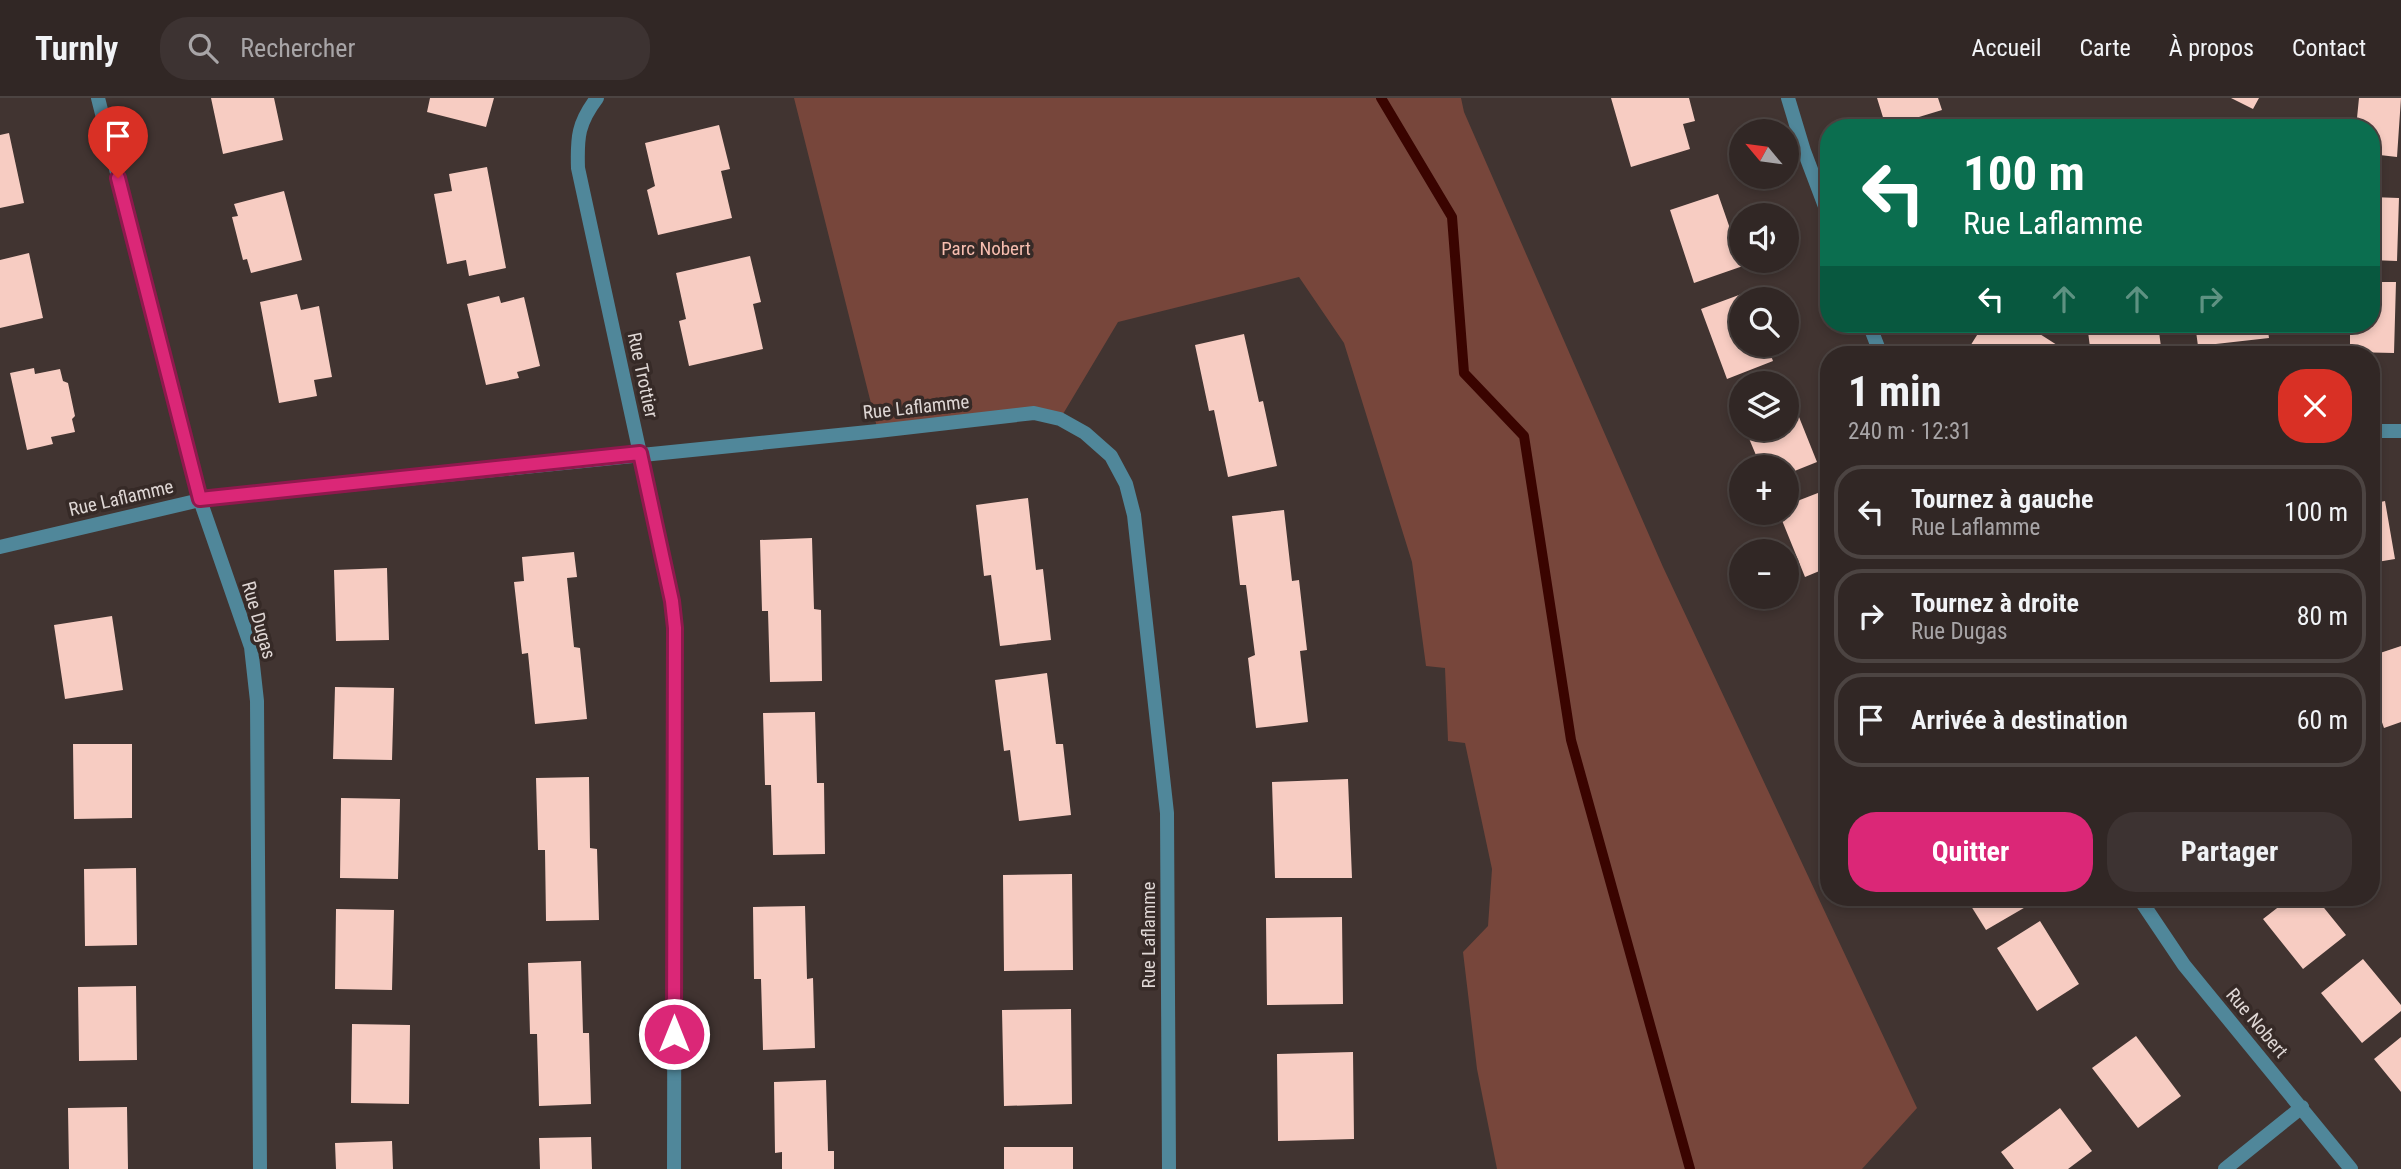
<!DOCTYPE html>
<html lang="fr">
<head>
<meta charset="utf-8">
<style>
  :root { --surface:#312725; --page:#3d3332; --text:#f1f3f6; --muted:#a8a5a7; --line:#4c4442; --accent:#db2777 }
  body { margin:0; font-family:"Roboto Condensed",sans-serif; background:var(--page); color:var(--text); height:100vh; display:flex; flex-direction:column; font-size:26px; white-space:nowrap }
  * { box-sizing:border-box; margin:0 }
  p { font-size:23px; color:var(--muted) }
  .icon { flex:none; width:38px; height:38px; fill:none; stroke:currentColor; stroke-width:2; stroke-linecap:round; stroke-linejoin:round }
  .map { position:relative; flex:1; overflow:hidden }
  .drawer { position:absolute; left:1820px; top:248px; width:560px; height:560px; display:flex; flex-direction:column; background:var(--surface); border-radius:28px; box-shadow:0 4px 10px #0003,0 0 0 2px var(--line) }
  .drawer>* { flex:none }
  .hud { position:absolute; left:1820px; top:21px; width:560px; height:214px; border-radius:28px; box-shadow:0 4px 10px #0003,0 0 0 2px var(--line); background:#0b6e4f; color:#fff; overflow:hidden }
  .needle { width:46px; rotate:299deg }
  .buttons { position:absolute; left:1729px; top:21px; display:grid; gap:14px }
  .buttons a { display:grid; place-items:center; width:70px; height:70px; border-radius:50%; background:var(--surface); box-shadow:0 4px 10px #0003,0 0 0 2px var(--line); font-size:35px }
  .pin { position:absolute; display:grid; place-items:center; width:60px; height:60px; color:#fff; margin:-72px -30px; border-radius:50% 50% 50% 0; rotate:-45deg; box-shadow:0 0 7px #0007 }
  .pin .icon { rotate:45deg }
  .me { position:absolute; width:77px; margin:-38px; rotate:0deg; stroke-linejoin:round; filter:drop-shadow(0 0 5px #0008) }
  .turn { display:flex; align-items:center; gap:24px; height:147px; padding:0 28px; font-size:32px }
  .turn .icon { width:91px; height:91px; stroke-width:2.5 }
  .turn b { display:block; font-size:49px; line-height:60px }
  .lanes { display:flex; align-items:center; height:66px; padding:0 28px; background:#0003; justify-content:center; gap:35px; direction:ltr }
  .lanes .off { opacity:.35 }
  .round { display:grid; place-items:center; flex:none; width:74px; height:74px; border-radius:28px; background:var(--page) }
  .overview { display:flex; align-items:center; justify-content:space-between; height:119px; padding:0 28px }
  h1 { font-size:42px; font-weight:700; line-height:52px }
  .action { display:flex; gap:14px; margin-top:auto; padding:14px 28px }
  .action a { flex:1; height:80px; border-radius:28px; background:var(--accent); color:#fff; font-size:28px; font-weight:700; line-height:80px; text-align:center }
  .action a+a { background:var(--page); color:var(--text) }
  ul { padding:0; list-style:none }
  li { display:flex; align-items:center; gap:21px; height:94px; margin:0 14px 10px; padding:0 14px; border:4px solid var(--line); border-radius:28px }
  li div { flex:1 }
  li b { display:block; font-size:26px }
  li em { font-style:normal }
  header { display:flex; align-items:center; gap:42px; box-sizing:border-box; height:98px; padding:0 35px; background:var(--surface); border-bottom:2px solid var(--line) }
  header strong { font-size:33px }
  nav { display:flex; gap:38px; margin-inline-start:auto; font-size:24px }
  .search { width:490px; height:63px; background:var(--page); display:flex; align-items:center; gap:18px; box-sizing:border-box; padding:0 24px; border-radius:28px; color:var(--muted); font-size:26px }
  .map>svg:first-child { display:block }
</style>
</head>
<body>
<header>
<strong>Turnly</strong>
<div class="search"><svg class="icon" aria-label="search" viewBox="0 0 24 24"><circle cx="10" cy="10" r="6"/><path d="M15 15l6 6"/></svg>Rechercher</div>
<nav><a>Accueil</a><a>Carte</a><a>À propos</a><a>Contact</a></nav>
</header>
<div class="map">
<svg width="2401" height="1071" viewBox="0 0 2401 1071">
  <rect width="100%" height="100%" fill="#413431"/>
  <path fill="#77463b" d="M794,0H1461L1464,14L1663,469L1917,1010L1862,1071H1497L1477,971L1463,854L1488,828L1492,771L1465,645L1448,643L1445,570L1426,568L1412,464L1344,245L1299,179L1118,224L1060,321L1034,315L878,333Z"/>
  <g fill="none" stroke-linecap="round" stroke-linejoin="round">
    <path stroke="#3a0400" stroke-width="10" d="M1381,0L1452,119L1464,275L1524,338L1571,642L1690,1071"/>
  </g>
  <path fill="#f7ccc2" d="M211,0H274L283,42L223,56Z
    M430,0H494L486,29L427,14Z
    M1611,0H1689L1695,23L1683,26L1690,51L1631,69Z
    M1877,0H1938L1942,12L1886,29Z
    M2231,0H2259L2253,11Z
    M2359,0H2401L2397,59L2371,56V30H2356Z
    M719,27L730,71L721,73L732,120L658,137L647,92L655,88L645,45Z
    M9,35L24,105L0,110V37Z
    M487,69L506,170L469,178L466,162L447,166L434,96L452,93L449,76Z
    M284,93L302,162L251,175L247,161L243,162L232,119L238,118L234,106Z
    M1718,96L1743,168L1694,185L1670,112Z
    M2371,99L2399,100L2397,163L2371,162Z
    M29,155L43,220L0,230V162Z
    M750,158L761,204L753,206L763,251L689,268L679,223L686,221L676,175Z
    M2371,184H2396L2394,255L2350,254V226H2371Z
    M1747,194L1749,201H1741V247H1767L1773,263L1727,281L1701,211Z
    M297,196L301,212L319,208L332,279L314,282L317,298L279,305L260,204Z
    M499,198L501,205L524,199L540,268L517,274L519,280L486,287L467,206Z
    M1984,226H2024L2057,247L2050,257H1973L1967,253Z
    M2087,226H2158L2161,249L2091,257Z
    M2195,226H2267L2269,240L2198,248Z
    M1244,236L1259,304L1263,303L1277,368L1228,379L1214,312L1209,313L1195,247Z
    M34,270L35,276L60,271L63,283L68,285L75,318L72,321L75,334L51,339L53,346L27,352L10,275Z
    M1789,294L1817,364L1787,376V369H1761L1745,331H1787V295Z
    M1823,393L1829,408V469L1805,479L1779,415H1787V407Z
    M1028,400L1036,472L1043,471L1051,542L1000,548L991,477L984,478L976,407Z
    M2385,403L2395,461L2371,465V406Z
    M1284,412L1292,483L1299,482L1307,552L1300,553L1308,624L1256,630L1248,560L1255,557L1246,487H1240L1232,418Z
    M812,440L814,511L821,512L822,583L770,584L768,513H762L760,442Z
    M574,454L577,479L567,480L574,549L580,550L587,621L535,626L528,555L522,556L514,484L524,483L522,459Z
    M387,470L389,542L336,543L334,472Z
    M1829,503V532L1818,507Z
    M112,518L123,592L65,601L54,527Z
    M2401,548V624L2384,630L2371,593V558Z
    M1047,575L1056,646H1063L1071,717L1019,723L1010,652L1004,653L995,582Z
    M335,589L394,590L392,662L333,661Z
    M815,614L817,685H824L825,756L773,757L771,687H765L763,615Z
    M73,646H132V720L74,721Z
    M589,679L590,750L597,751L599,822L546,823L545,752H538L536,680Z
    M1348,681L1352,780H1275L1272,684Z
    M341,700L400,701L398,781L340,780Z
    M136,770L137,847L85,848L84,771Z
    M1072,776L1073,872L1004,873L1003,777Z
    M1966,800H2025L2029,807L1986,832Z
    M2290,800H2316L2346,837L2303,871L2263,821Z
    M805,808L807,881L813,880L815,950L763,952L761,881H754L753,809Z
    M336,811L394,812L392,892L335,891Z
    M1342,819L1343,906L1267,907L1266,820Z
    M2040,823L2079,886L2037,913L1997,850Z
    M2363,861L2401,907V913L2362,945L2321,895Z
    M581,863L583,935H589L591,1006L539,1008L537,936H530L528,865Z
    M136,888L137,962L79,963L78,889Z
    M1071,911L1072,1006L1004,1008L1002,912Z
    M352,926L410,927L409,1006L351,1005Z
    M2136,938L2181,998L2138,1030L2092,970Z
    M2401,939V994L2374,961Z
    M1353,954L1354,1041L1278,1043L1277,956Z
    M826,982L828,1053H834V1071H782V1054L775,1055L774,984Z
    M127,1009L128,1071H69L68,1010Z
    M2060,1010L2092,1053L2068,1071H2014L2001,1054Z
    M591,1039L592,1071H540L539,1040Z
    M392,1043L393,1071H336L335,1045Z
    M1004,1049H1073V1071H1004Z"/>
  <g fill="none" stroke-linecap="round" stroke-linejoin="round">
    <path stroke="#50879a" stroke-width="14" d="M98,0L200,402L251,549L257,603L260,1071
      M597,0C578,25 577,39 578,70L672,503L675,530L674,1071
      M1788,0L1804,53L1829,119
      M1869,226L1881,257
      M2371,333H2401
      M0,449L200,402L878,333L1034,315L1060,321L1085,335L1111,358L1126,386L1134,417L1167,715L1169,1071
      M2139,800L2184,867L2351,1071
      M2225,1071L2302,1009"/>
  </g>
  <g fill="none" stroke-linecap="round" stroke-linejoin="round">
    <g stroke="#8e194d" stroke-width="18">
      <path id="route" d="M118,80L200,401L640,355L672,503L675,530L674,936"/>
    </g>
    <use href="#route" stroke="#db2777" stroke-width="12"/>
  </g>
  <g text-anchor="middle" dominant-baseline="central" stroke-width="7" stroke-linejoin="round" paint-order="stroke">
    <g font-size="19" fill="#f7beb0" stroke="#362a27">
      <text x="986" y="150">Parc Nobert</text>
    </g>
    <g font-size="19" fill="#dfd7d5" stroke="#362a27">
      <text transform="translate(643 277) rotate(78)">Rue Trottier</text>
      <text transform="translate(916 309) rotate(-6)">Rue Laflamme</text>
      <text transform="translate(121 400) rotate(-13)">Rue Laflamme</text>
      <text transform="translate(259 522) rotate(74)">Rue Dugas</text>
      <text transform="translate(1148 837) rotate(-90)">Rue Laflamme</text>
      <text transform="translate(2257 925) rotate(50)">Rue Nobert</text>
    </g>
  </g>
</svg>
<div class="buttons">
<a><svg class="needle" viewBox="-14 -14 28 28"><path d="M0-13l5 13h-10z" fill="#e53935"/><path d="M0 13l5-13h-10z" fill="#a8a5a7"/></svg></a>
<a><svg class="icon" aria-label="sound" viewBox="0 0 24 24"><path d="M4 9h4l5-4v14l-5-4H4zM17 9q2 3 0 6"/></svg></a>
<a><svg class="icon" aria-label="search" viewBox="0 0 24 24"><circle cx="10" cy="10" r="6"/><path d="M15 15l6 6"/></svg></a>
<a><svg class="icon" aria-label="layers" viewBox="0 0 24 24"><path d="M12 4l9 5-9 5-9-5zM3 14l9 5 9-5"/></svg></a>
<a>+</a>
<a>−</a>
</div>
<div class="pin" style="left:118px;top:80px;background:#d93025"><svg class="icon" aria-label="arrive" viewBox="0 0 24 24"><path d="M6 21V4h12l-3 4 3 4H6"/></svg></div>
<svg class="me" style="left:674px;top:936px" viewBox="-20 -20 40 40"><circle r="17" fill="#db2777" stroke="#fff" stroke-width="3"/><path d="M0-11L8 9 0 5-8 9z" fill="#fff"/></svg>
<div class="hud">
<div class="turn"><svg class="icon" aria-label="left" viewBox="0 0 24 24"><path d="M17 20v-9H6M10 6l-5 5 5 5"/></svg><div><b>100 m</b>Rue Laflamme</div></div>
<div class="lanes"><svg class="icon" aria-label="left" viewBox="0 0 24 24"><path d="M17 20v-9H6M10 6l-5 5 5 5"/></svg><svg class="icon off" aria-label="ahead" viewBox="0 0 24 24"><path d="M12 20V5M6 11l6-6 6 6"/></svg><svg class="icon off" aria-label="ahead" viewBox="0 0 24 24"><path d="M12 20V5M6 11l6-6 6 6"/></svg><svg class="icon off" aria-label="right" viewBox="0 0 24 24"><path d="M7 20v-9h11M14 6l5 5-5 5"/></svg></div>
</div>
<section class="drawer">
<div class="overview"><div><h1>1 min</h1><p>240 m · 12:31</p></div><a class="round" style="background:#d93025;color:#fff"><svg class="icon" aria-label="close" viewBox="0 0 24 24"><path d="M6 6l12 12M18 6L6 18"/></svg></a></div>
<ul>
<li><svg class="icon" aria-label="left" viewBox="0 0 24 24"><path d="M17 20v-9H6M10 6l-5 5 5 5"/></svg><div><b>Tournez à gauche</b><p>Rue Laflamme</p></div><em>100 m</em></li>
<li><svg class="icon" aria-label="right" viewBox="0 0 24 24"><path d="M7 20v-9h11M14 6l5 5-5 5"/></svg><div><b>Tournez à droite</b><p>Rue Dugas</p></div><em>80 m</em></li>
<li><svg class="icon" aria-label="arrive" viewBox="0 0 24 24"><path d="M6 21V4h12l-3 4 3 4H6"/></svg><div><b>Arrivée à destination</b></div><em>60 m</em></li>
</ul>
<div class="action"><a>Quitter</a><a>Partager</a></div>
</section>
</div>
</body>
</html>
